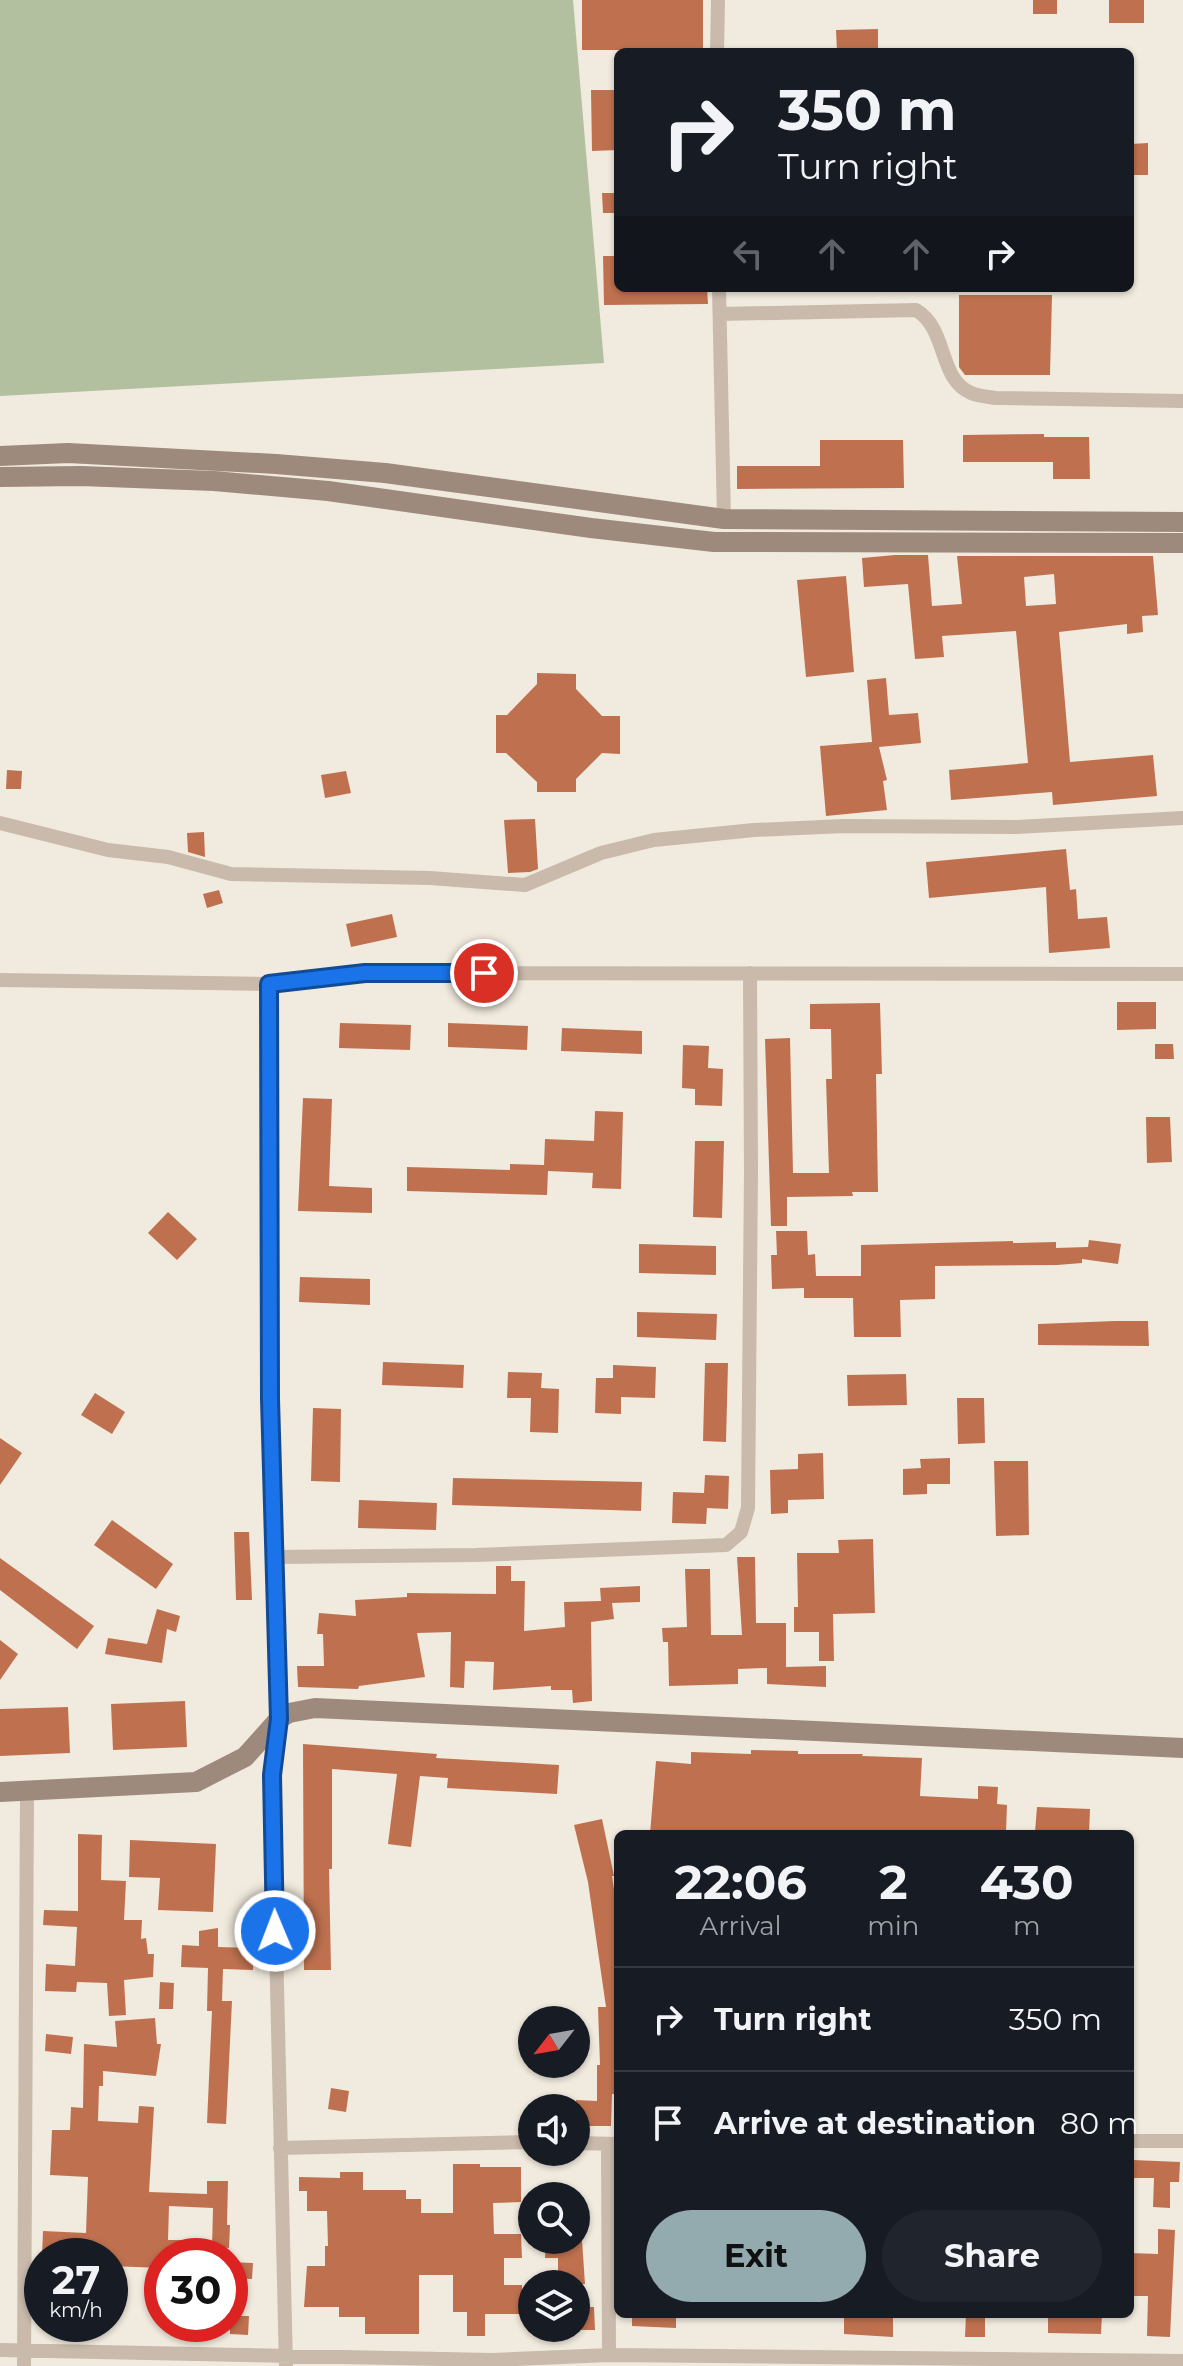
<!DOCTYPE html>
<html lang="en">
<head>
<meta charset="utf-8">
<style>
  :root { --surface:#171b24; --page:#20242c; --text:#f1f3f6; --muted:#9ea1a6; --line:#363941; --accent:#93aaae }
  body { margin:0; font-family:Montserrat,sans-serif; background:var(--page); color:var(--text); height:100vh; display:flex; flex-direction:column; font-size:30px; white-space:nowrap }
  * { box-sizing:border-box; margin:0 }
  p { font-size:26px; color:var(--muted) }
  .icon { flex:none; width:44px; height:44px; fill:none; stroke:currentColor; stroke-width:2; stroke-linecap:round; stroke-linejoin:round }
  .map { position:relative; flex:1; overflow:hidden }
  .drawer { position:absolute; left:614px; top:1830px; width:520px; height:488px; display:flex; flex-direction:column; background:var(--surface); border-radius:12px; box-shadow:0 2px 6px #0004 }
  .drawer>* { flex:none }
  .top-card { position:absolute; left:614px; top:48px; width:520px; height:244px; border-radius:12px; box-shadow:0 2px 6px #0004; background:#171b24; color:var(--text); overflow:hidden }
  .needle { width:52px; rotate:239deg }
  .tools { position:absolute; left:518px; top:2006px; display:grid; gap:16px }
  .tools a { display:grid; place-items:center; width:72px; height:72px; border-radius:50%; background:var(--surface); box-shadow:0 2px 6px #0004; font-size:40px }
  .speed { position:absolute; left:24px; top:2238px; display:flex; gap:16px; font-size:40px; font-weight:700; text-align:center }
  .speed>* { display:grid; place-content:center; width:104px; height:104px; border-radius:50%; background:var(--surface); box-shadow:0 2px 6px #0004; line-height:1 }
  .speed small { font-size:20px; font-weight:400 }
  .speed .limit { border:12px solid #d22; background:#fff; color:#111 }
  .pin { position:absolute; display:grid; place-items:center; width:68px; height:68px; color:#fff; margin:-34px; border:4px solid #fff; border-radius:50%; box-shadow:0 2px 8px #0007 }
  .me { position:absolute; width:88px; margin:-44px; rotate:359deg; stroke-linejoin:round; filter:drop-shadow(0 0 6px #0008) }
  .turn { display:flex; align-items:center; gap:28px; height:168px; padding:0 32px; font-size:36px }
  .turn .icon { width:104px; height:104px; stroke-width:2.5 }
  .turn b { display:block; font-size:56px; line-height:68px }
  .lanes { display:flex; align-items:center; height:76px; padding:0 32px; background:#0003; justify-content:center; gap:40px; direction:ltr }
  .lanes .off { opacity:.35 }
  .eta { display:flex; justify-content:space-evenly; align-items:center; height:136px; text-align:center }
  .eta b { font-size:48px; font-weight:700; line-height:56px }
  .action { display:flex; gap:16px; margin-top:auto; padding:16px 32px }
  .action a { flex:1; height:92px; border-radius:48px; background:var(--accent); color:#111; font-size:32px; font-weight:700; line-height:92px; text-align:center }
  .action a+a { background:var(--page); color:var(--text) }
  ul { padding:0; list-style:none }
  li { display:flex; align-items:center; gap:24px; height:104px; padding:0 32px; border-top:2px solid var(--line) }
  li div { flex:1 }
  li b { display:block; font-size:30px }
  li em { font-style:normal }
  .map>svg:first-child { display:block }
</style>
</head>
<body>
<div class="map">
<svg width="1183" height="2366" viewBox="0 0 1183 2366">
  <rect width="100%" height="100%" fill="#f1eade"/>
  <path fill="#b3c09f" d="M0,0H573L604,363L0,396Z"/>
  <path fill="#bf714f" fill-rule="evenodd" d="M582,0H703V50H582Z
    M1033,0H1057V14H1033Z
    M1109,0H1144V23H1109Z
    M878,29V52H837L836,30Z
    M591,90H618V150L592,151Z
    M1148,143V175H1130V144Z
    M602,193H618V213H603Z
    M603,256H618V288H707L708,304L604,305Z
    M959,295H1052L1050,375H965L959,367Z
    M1044,434V437H1089L1090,479H1053V462H963V435Z
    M820,440H903L904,488L737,489V466H820Z
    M895,555H928L932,606L962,604L957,556H1153L1158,615L1142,616L1143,632L1127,634V624L1059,632L1070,762L1153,755L1157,796L1053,805L1052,792L951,800L949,770L1028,763L1016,631L942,636L944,657L915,659L908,584L864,587L862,558ZM1054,574L1056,604L1026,606L1024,577Z
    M846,576L854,672L806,677L797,580Z
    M537,673L576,674V689L602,716H620V754L602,753L576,779V792H537V782L506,753H496V715H507L537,684Z
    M886,678L889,715L918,713L921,743L879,747L887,780L883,781L887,810L826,816L820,746L872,742L867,680Z
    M7,770L22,771L21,789H6Z
    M346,771L351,793L325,798L321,775Z
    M535,819L538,869L530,872L508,873L504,820Z
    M204,832L205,857L188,852L187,833Z
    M1066,849L1070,890L1076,889L1078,919L1107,917L1110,948L1049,953L1046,887L929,898L926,862Z
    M219,890L223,903L207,908L203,894Z
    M392,914L397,937L351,947L346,924Z
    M1117,1002H1156V1029L1117,1030Z
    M880,1003L882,1074H876L878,1192H852L853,1196L787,1197V1226H771L765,1039L790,1038L793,1173H829L826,1079H832L831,1029H810V1004Z
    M340,1023L411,1025L410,1050L339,1048Z
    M448,1023L528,1026L527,1050L448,1047Z
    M562,1028L642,1031V1054L561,1051Z
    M1155,1044H1173L1174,1059H1155Z
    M683,1045L709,1046L708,1068L723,1069L722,1106L695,1105V1089L682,1088Z
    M303,1098L332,1099L329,1186L372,1188V1213L298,1211Z
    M595,1111L623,1112L621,1189L592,1188L593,1173L548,1171L547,1195L407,1191V1167L510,1170V1164L544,1165L545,1139L594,1141Z
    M1146,1117H1170L1172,1162L1147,1163Z
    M695,1141H724L722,1218L693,1217Z
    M168,1212L197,1239L177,1260L148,1233Z
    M776,1231H807L808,1255L815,1254L816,1276H861V1245L1013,1241V1243L1056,1242V1248L1088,1247L1089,1240L1121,1244L1118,1264L1082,1259V1263L1057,1265L935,1266V1299L900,1300L901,1337H854L853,1298H804V1288L772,1289L771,1255H777Z
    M639,1244L716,1246V1275L639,1273Z
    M300,1277L370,1279V1305L299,1302Z
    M637,1312L717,1314L716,1340L637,1337Z
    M1115,1321H1148L1149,1346L1038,1345V1324Z
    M383,1362L464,1365L463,1388L382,1385Z
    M705,1363H728L726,1442L703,1441Z
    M613,1365L656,1367L655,1398L621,1397V1414L595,1413L596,1378H613Z
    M508,1372L542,1373L541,1388L559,1389L558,1433L530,1432L531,1398H507Z
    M906,1374L907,1405L848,1406L847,1375Z
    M95,1393L125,1412L112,1434L81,1415Z
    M957,1398H984L985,1443L958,1444Z
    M313,1408L341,1409L340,1482L311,1481Z
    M0,1438L22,1453L0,1485Z
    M823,1453L824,1499L788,1500V1513L771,1514L770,1470L798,1469V1454Z
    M950,1458V1484H927V1494L903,1495V1469L921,1468L920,1459Z
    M994,1461H1028L1029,1535L996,1536Z
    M705,1475L729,1476L728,1509L707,1508L706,1524L672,1523L673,1492L704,1493Z
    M453,1478L642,1482L641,1511L452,1505Z
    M359,1500L437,1503L436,1530L358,1528Z
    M112,1520L173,1564L156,1589L94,1545Z
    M234,1532H249L252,1600H236Z
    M873,1539L875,1613L833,1614L834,1661H819V1632H794V1607H798L797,1553H839L838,1540Z
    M737,1557H755L756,1623H786V1667L826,1666V1687L767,1684V1668L738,1669V1684L669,1686L668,1642H663L662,1628L687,1627L685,1569H710L711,1635H742Z
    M0,1558L94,1626L77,1649L0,1590Z
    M496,1566H511V1581H525L524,1631L565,1627L564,1602L601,1601L600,1588L640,1586V1602L612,1603L614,1619L591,1622L592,1701L573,1703L572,1690H551V1686L493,1690L494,1662L465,1661L464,1688L450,1687L451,1632L417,1633L425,1677L359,1686L358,1689L298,1687L297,1666H324L323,1634H317L319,1613L356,1616L355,1600L407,1597V1593L496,1594Z
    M157,1609L180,1616L176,1632L167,1629L162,1663L105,1654L108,1638L147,1644Z
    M0,1640L18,1654L0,1680Z
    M185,1701L187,1747L113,1750L111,1704Z
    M68,1707L70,1753L0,1756V1709Z
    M303,1744L437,1754L436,1758L559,1765L557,1794L447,1788L448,1778L420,1776L411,1847L388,1844L397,1774L332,1769V1869H329L331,1970H304Z
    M751,1750L798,1751V1754H863L862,1756L922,1758L920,1796L978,1799V1786L998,1787L997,1804L1007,1805L1006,1832H994V1834H650L656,1761L691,1764V1752L751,1754Z
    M1037,1807L1090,1809L1089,1834L1035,1832Z
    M602,1819L614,1876H612L618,1917V2094H612L611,2126H576V2100L597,2101V2065H600L598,2007H606L588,1882L574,1825Z
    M78,1834L102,1835L101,1880L126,1881L124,1920H142L141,1939L146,1938L148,1954H154L153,1977L124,1980L126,2015L109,2016L107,1983L77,1982L76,1992L45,1991L46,1964L75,1966L77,1927L43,1925L44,1910L78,1911Z
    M130,1840L216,1844L213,1912L158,1910L160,1878L129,1877Z
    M218,1928V1947L254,1948L253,1970L223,1969L222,2001H232L226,2124L207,2123L212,2011H207L208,1968L181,1967L182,1945L199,1946V1931Z
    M160,1982L174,1983L173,2009H159Z
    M155,2018L157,2044H161L156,2076L103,2071V2086H99L98,2121L138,2123L139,2106L154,2107L149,2192L207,2194V2181H228L227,2225H230L229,2248L212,2247L213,2208L169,2206L168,2240H192L191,2256H162V2268L110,2266V2256H42L43,2231L86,2233L88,2177L50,2175L52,2130H70L71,2107L83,2108L84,2044L117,2047L115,2021Z
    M46,2034L73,2037L71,2054L45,2051Z
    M331,2088L349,2091L346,2112L328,2109Z
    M1133,2160L1180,2162L1179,2182H1170V2208L1153,2207L1154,2178H1133Z
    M453,2164H480V2167H521V2202L493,2203L494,2234H521L522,2258H504V2285H522V2314H485V2336H467V2312H453V2275H419V2334H365V2317H339V2307H304L307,2266H325V2246H328L327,2211H307V2191H299V2177L340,2178V2172H363V2190H406V2199H421V2213H453Z
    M1158,2229L1175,2230L1170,2337L1147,2336L1148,2296H1130V2253L1158,2254Z
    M546,2240H582L585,2284H558V2258H545Z
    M231,2262L253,2263L252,2279L231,2278Z
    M578,2307H594L595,2330H578Z
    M632,2314H676V2328L632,2326Z
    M844,2314H893V2337L844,2334Z
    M966,2314H985V2337H965Z
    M1048,2314H1102L1101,2334L1048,2333Z
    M230,2316H249L248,2335L230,2334Z"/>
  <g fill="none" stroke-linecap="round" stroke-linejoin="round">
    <path stroke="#c9baab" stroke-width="14" d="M717,52L718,0
      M719,288L724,519
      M720,314L916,310C948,329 938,379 971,393C978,396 988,397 996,398L1183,401
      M0,823L108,850L168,857L231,874L430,878L525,885L601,853L654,840L754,830L844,826L1016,827L1183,818
      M0,980L269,984L365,973L1183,974
      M269,984L270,1399L279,1719L272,1775L286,2366
      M273,1557L476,1555L726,1545L741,1532L748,1508L751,1172L750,973
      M1130,2141H1183
      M576,2143L618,2144
      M608,2144L609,2355
      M280,2148L532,2142
      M0,2350L492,2360L609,2355L1183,2361
      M24,2366L27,1792"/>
    <path stroke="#9d8a7c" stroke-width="20" d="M0,456L68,453L276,464L385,473L724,519L1183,522
      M0,477L81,476L214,481L328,491L591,528L714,542L1183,543
      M0,1792L196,1782L245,1757L279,1719L289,1713L315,1708L1183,1748"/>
  </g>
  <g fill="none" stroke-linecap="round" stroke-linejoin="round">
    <g stroke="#114b97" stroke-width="20">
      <path id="route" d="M275,1931L272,1775L279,1719L270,1399L269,984L365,973H484"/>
    </g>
    <use href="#route" stroke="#1a73e8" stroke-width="14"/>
  </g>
</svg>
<div class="tools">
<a><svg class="needle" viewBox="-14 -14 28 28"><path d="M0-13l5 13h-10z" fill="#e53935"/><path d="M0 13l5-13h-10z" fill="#9ea1a6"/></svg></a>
<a><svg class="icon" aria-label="sound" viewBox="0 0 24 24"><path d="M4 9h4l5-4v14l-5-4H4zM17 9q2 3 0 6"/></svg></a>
<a><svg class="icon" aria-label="search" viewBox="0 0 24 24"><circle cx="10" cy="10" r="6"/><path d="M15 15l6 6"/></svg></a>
<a><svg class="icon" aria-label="layers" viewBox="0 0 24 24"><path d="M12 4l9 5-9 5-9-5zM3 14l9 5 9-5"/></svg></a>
</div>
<div class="speed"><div>27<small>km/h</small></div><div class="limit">30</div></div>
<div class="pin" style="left:484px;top:973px;background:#d93025"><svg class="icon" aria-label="arrive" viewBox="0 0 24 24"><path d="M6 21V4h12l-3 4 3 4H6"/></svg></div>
<svg class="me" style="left:275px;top:1931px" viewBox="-20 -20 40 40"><circle r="17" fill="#1a73e8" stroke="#fff" stroke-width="3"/><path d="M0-11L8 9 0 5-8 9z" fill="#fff"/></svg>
<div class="top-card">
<div class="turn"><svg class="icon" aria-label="right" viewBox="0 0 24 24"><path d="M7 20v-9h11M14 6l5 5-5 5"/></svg><div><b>350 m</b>Turn right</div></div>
<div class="lanes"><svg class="icon off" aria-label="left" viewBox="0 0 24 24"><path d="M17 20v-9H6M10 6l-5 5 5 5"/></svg><svg class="icon off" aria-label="ahead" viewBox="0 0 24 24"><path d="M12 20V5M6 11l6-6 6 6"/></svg><svg class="icon off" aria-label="ahead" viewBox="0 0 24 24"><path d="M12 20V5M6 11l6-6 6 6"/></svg><svg class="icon" aria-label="right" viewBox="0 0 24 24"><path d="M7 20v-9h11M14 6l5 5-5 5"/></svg></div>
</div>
<section class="drawer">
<div class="eta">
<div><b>22:06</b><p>Arrival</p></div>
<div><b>2</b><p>min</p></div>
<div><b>430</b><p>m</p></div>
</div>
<ul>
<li><svg class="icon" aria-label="right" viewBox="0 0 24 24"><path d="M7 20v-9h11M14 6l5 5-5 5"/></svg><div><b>Turn right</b></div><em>350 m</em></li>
<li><svg class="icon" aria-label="arrive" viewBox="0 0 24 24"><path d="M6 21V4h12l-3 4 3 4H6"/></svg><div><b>Arrive at destination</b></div><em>80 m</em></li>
</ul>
<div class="action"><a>Exit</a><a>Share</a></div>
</section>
</div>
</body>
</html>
